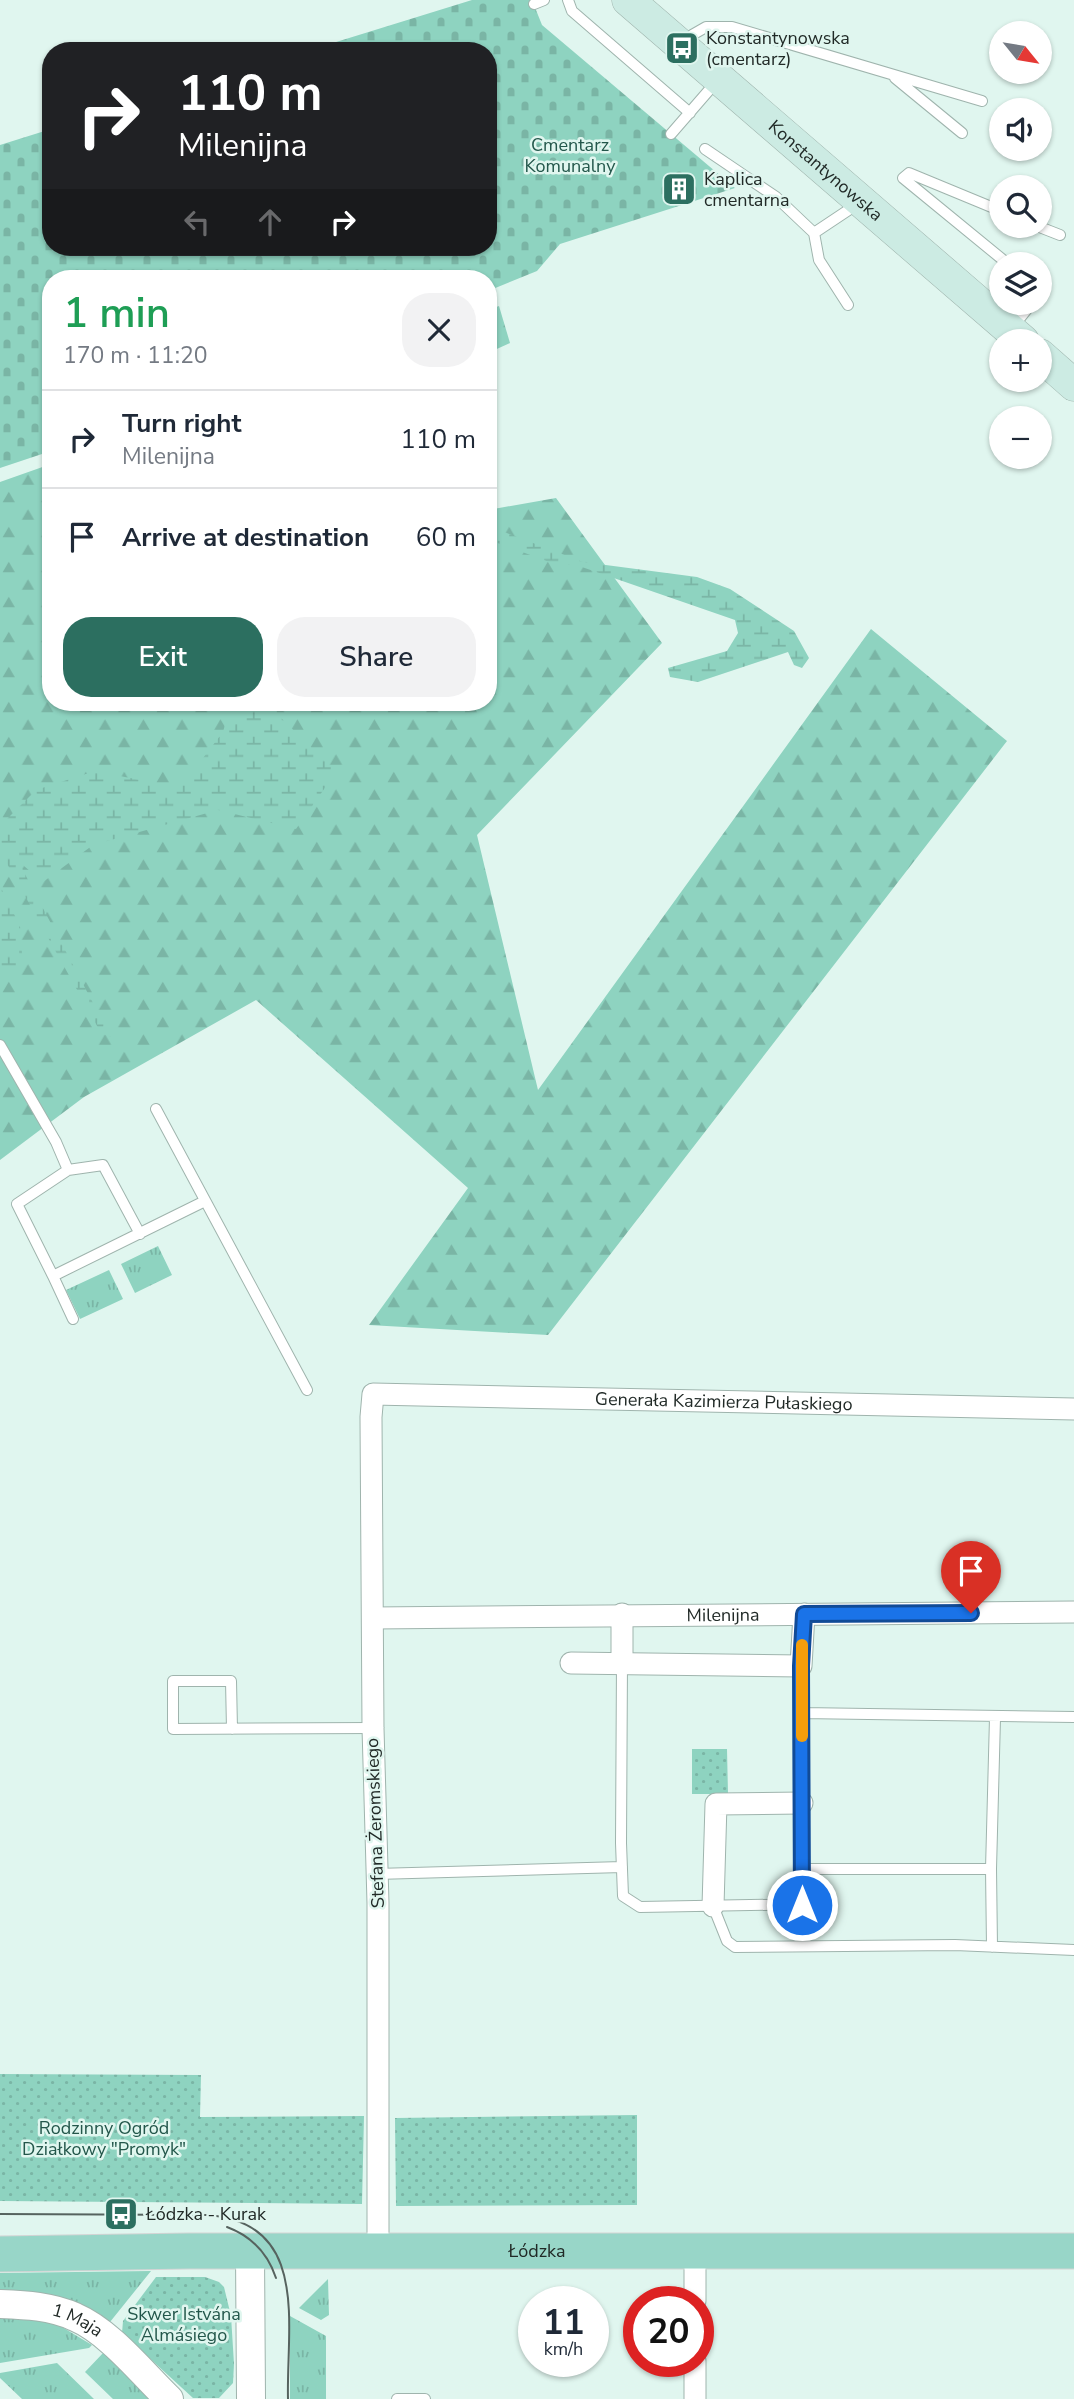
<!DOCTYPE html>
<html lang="en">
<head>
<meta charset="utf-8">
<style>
  :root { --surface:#fff; --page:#f2f2f3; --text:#1f2937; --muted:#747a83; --line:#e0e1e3; --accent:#2c6f60 }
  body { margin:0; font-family:"Nunito Sans",sans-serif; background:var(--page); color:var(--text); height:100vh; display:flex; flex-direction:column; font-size:26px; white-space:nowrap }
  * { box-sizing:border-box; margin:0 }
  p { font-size:23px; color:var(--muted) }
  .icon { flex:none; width:38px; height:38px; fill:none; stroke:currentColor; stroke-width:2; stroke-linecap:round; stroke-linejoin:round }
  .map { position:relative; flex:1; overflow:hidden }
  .side { position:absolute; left:42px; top:270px; width:455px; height:441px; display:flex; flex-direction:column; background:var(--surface); border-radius:28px; box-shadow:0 2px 5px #0004 }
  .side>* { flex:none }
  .guide { position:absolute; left:42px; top:42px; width:455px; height:214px; border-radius:28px; box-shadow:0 2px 5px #0004; background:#202124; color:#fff; overflow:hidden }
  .needle { width:46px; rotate:120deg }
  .buttons { position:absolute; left:989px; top:21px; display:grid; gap:14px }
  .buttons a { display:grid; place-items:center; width:63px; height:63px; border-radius:50%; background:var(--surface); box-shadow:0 2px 5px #0004; font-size:35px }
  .speed { position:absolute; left:518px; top:2286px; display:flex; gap:14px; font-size:35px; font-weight:700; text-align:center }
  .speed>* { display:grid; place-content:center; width:91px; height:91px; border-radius:50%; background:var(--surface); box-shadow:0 2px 5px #0004; line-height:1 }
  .speed small { font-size:18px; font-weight:400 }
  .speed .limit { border:10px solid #d22; background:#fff; color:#111 }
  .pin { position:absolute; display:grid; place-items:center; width:60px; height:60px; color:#fff; margin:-72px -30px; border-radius:50% 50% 50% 0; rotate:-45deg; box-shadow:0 0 7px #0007 }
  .pin .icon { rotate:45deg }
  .me { position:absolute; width:77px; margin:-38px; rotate:0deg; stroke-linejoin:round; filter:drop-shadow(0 0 5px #0008) }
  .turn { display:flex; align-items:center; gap:24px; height:147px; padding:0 21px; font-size:32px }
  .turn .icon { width:91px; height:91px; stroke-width:2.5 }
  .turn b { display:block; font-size:49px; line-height:60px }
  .lanes { display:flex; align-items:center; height:66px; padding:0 21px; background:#0003; justify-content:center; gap:35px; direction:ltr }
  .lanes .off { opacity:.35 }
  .round { display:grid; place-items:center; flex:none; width:74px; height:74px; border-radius:28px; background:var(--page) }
  .summary { display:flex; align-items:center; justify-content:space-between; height:119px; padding:0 21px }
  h1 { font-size:42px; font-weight:600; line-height:52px; color:#1e9e55 }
  .cta { display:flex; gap:14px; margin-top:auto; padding:14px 21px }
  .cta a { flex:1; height:80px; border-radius:28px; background:var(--accent); color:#fff; font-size:28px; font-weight:600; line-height:80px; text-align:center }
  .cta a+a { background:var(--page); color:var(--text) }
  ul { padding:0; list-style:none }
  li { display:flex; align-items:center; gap:21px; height:98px; padding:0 21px; border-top:2px solid var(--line) }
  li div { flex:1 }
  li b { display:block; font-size:26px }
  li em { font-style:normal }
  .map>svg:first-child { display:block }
</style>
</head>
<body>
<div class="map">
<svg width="1074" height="2399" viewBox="0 0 1074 2399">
  <defs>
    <pattern id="grass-tufts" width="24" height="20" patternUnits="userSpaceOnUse" patternTransform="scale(1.75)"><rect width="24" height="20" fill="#8ed3c0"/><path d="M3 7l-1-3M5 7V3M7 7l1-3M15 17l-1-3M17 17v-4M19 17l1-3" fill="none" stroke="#7ab5a5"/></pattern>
    <pattern id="forest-firs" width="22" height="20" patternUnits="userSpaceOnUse" patternTransform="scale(1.75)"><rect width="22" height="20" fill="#8ed3c0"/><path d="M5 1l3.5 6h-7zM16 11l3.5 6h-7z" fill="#7ab5a5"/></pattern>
    <pattern id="wetland-marsh" width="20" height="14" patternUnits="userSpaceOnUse" patternTransform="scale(1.75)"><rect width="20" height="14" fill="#8ed3c0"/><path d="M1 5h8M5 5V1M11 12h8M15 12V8" fill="none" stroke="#7ab5a5"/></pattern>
    <pattern id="cemetery-stones" width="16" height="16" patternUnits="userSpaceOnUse" patternTransform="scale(1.75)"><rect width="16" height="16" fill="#8ed3c0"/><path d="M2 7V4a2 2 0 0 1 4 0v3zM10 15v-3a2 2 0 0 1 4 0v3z" fill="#7ab5a5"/></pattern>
    <pattern id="park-dots" width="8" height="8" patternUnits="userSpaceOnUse" patternTransform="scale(1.75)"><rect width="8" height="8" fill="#8ed3c0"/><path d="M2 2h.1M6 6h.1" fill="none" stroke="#7ab5a5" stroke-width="1.8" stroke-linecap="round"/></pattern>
  </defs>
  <rect width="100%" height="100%" fill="#e0f6ef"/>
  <path fill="url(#grass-tufts)" d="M158,1246L172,1275L135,1293L121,1264Z
    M109,1270L123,1299L80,1319L66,1290Z
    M151,2271L110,2322L0,2294V2273Z
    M328,2279L329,2315L321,2320L299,2308Z
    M0,2314L57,2324L92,2345L89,2348L0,2363Z
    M290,2316L326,2336V2399H290Z
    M104,2352L153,2399H113L85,2372Z
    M57,2363L94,2399H22L0,2378V2373Z"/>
  <path fill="url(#forest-firs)" d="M499,306L510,343L488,353V310Z
    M51,464V702H488V510L556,498L662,643L477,835L538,1090L871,629L1007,741L548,1335L369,1325L468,1188L256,1000L84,1097L0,1160V482Z"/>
  <path fill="url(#wetland-marsh)" d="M496,529L583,562L697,577L730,589L794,631L809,658L802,668L794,665L788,652L698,682L670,677L668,668L727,651L738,633L735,620L579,566L552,563L492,541L488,546V533Z
    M231,702H276L277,714L336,772L296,829L218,810L93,845L43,882L18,861L111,1037L101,1033L0,851V826L36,790L95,771L180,788L223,732Z
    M0,886L20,926L23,968L0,985Z"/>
  <path fill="url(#cemetery-stones)" d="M472,0H532L542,25L735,188L560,244L537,271L488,291V278H51V451L0,468V145L51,129V247H488V51H307Z"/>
  <path fill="url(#park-dots)" d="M692,1749H727L728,1794H692Z
    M0,2074L201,2075L200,2117L364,2116L362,2204L0,2201Z
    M637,2115V2205L396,2206L395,2118Z
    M156,2277H205L219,2282L224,2287L231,2316L234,2364L233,2383L219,2398H193L122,2333L123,2321Z"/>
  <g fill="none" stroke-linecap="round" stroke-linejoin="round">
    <g stroke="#9fb4ad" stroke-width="12">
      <path id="service" d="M568,0L572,11L690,113
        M534,4L544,0
        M692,35L706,27H732L982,101
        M895,78L962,133
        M671,134L717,81
        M705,149L776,197L814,233
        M1001,211L909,173L903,178L1008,264
        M1037,226L1060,235
        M1040,290V293
        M848,305L819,260L814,233L859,203
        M1012,328L1032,303
        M0,1045L56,1142L68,1170L103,1165L140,1234
        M156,1109L307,1390
        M53,1276L17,1204L68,1170
        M73,1319L53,1276L205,1201
        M622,1662L621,1843L623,1896L640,1907L813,1904
        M801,1666L802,1905
        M802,1713L1074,1717
        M232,1729L231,1681H173V1729L373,1728
        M802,1869H991
        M376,1874L622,1867
        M713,1906L727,1941L735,1947L955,1945L1074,1950
        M992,1947L991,1869L995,1718
        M397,2399H425"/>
    </g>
    <g stroke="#9fb4ad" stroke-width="23">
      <g id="minor">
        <path d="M622,1614V1662"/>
        <path id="s1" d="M373,1618L1074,1612"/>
        <path d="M571,1663L801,1666L804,1614"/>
        <path d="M713,1906L716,1804L802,1803"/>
        <path d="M695,2250V2301"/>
        <path id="s2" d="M378,2252V1903L373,1728L371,1417L373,1394L1074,1409"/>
        <path d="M695,2399V2361"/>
      </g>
    </g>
    <g stroke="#9fb4ad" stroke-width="30">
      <g id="tertiary">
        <path d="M250,2252L251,2399"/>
        <path id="s3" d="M0,2304C26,2305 51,2306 75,2317C110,2332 142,2373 169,2399"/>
      </g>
    </g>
    <g stroke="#9fb4ad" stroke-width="33">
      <g id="secondary">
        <path id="s4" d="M628,0L1023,341"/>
        <path d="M1040,355L1074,385"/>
      </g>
    </g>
    <g stroke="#d3d4d4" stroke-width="37">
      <g id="primary">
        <path id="s5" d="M0,2254L189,2251H1074"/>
      </g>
    </g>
    <use href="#service" stroke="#fff" stroke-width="10"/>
    <use href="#minor" stroke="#fff" stroke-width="21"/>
    <use href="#tertiary" stroke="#fff" stroke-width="28"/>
    <use href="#secondary" stroke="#ccebe3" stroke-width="32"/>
    <use href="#primary" stroke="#98d6c8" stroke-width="35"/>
    <path stroke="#56635f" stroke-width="2" d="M0,2214L207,2215C311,2222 286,2327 288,2399
      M227,2227C251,2236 268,2254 276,2278"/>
  </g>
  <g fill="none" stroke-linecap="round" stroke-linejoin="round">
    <g stroke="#114b97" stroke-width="18">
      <path id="route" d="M802,1905L801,1666L804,1614L971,1613"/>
    </g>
    <use href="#route" stroke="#1a73e8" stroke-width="12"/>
    <path stroke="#f59e0b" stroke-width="12" d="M802,1736V1645"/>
  </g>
  <defs>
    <g id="bus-square" transform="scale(1.75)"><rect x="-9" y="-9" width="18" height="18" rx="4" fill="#2c6f60" stroke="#e0f6ef"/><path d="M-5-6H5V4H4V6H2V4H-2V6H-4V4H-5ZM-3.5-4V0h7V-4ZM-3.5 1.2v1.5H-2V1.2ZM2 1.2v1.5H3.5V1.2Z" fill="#fff"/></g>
    <g id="building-square" transform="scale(1.75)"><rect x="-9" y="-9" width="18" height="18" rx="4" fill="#2c6f60" stroke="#e0f6ef"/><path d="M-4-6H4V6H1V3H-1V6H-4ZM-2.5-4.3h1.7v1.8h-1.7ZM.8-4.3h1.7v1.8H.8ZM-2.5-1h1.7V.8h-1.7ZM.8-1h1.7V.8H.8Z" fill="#fff"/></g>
  </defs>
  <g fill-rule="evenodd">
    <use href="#bus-square" x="682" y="48"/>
    <use href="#building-square" x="679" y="189"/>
    <use href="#bus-square" x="121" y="2214"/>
  </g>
  <g text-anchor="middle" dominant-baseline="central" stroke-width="5" stroke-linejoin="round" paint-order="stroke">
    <g font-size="18" fill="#212a27" stroke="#e0f6ef" text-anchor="start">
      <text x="706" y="38">Konstantynowska<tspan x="706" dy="21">(cmentarz)</tspan></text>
      <text x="704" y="179">Kaplica<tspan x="704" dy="21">cmentarna</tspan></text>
      <text x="146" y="2214">Łódzka - Kurak</text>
    </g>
    <g font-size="18" fill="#23574b" stroke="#e0f6ef">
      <text x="570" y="145">Cmentarz<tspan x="570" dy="21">Komunalny</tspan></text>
      <text x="104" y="2128">Rodzinny Ogród<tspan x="104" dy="21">Działkowy "Promyk"</tspan></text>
      <text x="184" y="2314">Skwer Istvána<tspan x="184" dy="21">Almásiego</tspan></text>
    </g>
    <g font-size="18" fill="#212a27" stroke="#e0f6ef">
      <text stroke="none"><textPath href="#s4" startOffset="261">Konstantynowska</textPath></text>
      <text stroke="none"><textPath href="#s2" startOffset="1209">Generała Kazimierza Pułaskiego</textPath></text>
      <text stroke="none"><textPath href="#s1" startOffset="350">Milenijna</textPath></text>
      <text transform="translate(375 1823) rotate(-92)">Stefana Żeromskiego</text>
      <text stroke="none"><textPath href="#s5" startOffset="537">Łódzka</textPath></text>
      <text stroke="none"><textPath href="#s3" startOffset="80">1 Maja</textPath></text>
    </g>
  </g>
</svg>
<div class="buttons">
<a><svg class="needle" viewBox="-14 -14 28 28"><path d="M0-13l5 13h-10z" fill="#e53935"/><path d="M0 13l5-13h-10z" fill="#747a83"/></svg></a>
<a><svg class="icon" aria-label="sound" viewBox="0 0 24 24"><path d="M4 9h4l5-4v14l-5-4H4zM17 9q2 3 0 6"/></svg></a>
<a><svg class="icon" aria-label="search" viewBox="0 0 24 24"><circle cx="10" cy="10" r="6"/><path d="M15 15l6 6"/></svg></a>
<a><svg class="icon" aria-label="layers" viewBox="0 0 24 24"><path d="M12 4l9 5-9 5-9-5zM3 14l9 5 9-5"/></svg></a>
<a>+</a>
<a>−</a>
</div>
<div class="speed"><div>11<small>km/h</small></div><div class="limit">20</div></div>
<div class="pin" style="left:971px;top:1613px;background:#d93025"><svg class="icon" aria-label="arrive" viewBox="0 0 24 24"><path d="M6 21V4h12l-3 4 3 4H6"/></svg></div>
<svg class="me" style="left:802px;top:1905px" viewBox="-20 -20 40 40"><circle r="17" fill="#1a73e8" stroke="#fff" stroke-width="3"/><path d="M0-11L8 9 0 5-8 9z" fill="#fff"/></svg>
<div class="guide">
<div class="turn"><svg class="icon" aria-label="right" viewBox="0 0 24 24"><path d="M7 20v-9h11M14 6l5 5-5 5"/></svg><div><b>110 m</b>Milenijna</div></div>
<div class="lanes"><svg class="icon off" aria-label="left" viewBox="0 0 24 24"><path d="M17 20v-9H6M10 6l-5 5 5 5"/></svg><svg class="icon off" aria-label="ahead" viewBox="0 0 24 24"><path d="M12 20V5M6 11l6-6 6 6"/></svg><svg class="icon" aria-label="right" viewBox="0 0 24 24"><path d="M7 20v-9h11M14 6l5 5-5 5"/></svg></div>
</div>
<section class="side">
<div class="summary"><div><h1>1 min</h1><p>170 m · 11:20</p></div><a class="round"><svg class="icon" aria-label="close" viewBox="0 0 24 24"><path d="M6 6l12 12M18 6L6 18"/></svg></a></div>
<ul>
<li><svg class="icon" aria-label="right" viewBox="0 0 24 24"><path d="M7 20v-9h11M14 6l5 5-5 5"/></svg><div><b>Turn right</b><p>Milenijna</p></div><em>110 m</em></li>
<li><svg class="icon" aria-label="arrive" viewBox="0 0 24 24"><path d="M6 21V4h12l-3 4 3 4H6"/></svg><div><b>Arrive at destination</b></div><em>60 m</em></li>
</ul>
<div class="cta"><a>Exit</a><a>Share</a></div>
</section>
</div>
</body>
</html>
